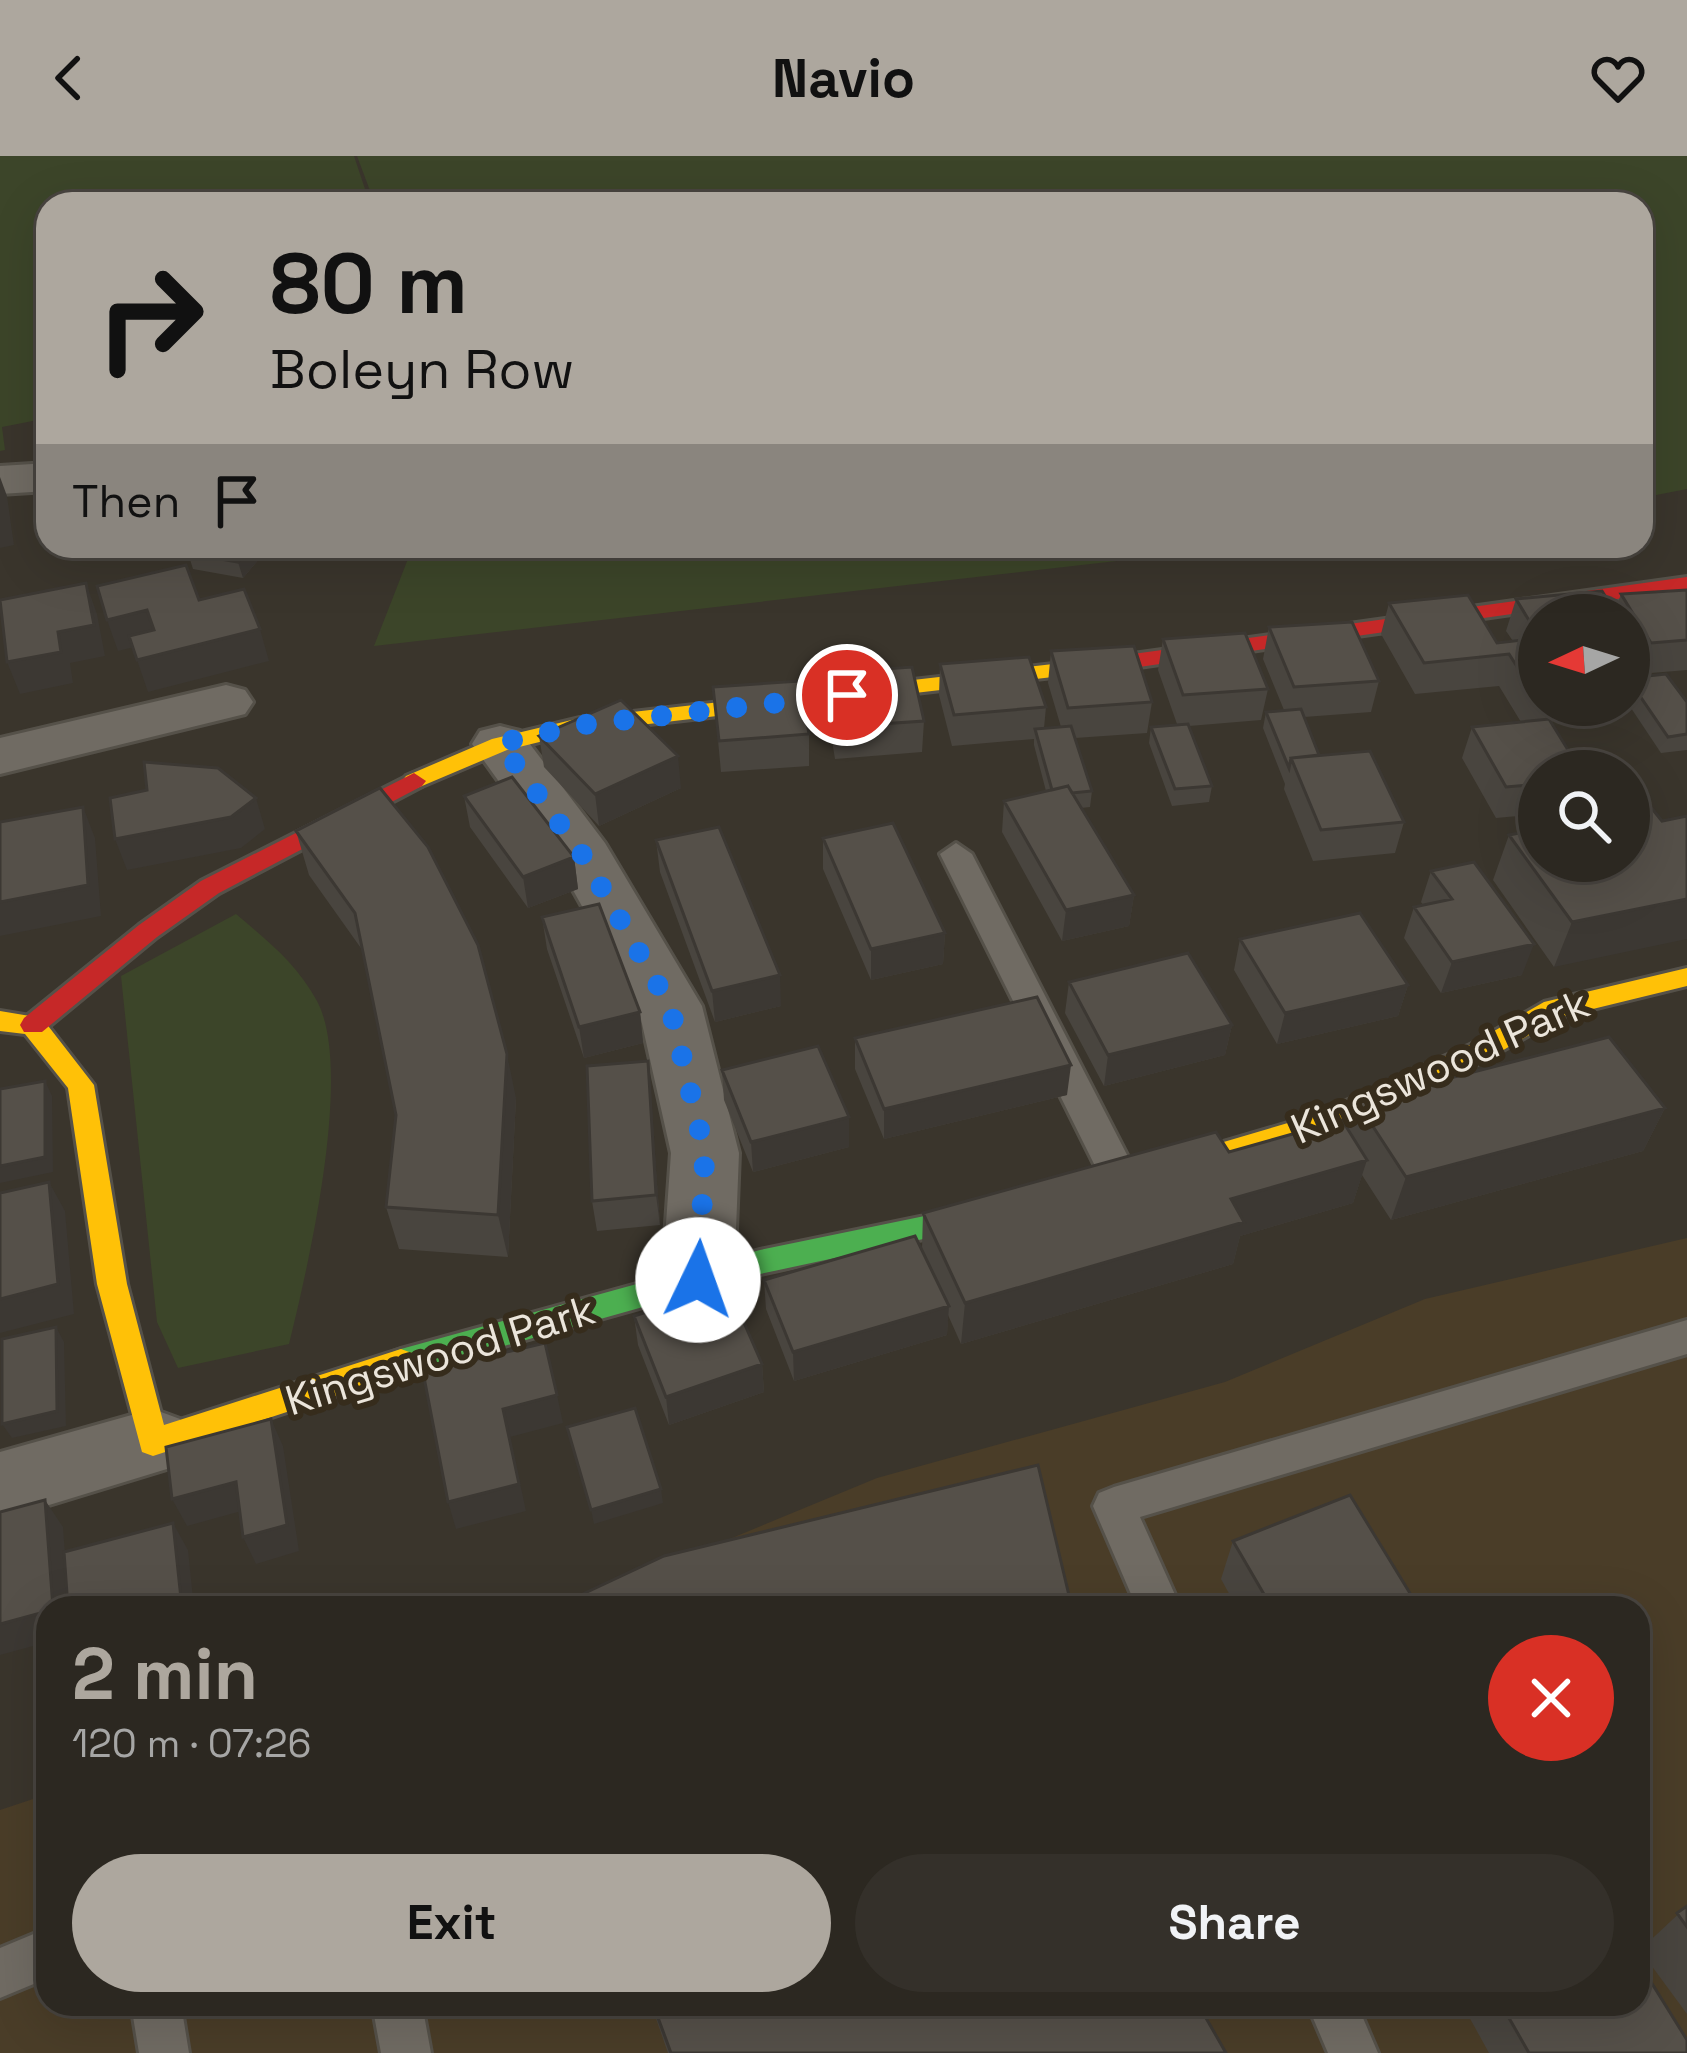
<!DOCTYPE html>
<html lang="en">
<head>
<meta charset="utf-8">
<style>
  :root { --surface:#2c2821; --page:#34302a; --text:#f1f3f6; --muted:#a6a6a5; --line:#48443f; --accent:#ada79e }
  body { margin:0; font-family:"Space Grotesk",sans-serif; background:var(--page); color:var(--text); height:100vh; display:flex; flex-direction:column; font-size:45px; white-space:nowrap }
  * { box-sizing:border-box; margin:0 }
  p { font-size:39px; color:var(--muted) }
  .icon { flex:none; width:66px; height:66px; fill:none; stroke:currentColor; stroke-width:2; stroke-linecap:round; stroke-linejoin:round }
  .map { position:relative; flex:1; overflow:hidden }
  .sheet { position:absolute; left:36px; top:1440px; width:1614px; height:420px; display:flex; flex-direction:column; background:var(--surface); border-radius:36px; box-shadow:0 12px 48px #0002,0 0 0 3px var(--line) }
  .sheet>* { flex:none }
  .guide { position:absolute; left:36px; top:36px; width:1617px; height:366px; border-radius:36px; box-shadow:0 12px 48px #0002,0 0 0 3px var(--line); background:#ada79e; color:#111; overflow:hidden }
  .needle { width:78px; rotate:266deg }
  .fabs { position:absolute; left:1518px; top:438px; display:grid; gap:24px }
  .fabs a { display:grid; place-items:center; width:132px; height:132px; border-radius:50%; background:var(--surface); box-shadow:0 12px 48px #0002,0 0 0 3px var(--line); font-size:60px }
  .pin { position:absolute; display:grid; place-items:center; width:102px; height:102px; color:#fff; margin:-51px; border:6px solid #fff; border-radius:50%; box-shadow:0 3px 12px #0007 }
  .me { position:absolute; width:132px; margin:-66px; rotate:3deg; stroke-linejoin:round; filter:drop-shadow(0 0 9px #0008) }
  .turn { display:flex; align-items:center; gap:42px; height:252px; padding:0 36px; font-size:54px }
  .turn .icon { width:156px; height:156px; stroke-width:2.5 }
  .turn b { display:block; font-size:84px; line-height:102px }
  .then { display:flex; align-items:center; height:114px; padding:0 36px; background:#0003; gap:24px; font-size:45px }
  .round { display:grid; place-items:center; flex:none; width:126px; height:126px; border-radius:63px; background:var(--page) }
  .summary { display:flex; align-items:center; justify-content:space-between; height:204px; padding:0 36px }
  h1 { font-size:72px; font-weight:700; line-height:90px; color:var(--accent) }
  .action { display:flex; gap:24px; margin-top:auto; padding:24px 36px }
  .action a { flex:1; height:138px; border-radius:72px; background:var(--accent); color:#111; font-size:48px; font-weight:700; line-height:138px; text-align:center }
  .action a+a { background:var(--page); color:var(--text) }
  header { display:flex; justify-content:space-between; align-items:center; height:156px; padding:0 36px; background:var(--accent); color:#111; font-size:54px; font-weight:700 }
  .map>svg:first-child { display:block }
</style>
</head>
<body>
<header><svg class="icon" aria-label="back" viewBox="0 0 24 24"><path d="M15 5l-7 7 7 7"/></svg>Navio<svg class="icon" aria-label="heart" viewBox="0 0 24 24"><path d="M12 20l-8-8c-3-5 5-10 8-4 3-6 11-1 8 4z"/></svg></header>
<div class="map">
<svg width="1687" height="1897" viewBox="0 0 1687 1897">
  <rect width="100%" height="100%" fill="#3a352c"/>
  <path fill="#4a3d28" d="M1687,1082V1897H0V1654L48,1638V1848H1638V1452H563L877,1322L1225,1226L1425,1143Z"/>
  <path fill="#3c4529" d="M0,0H354L370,48H48V262L2,271L5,294L0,295Z
    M357,0H1687V333L1641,342V48H375Z
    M413,390H1248L374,490Z
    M236,758C268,785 297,808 317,845C354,914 308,1111 289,1188L178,1212L157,1166L121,820Z"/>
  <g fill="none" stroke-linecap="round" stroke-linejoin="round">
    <g stroke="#555149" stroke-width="6">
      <path id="lane" d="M956,687L972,698L1141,1026L1135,1036L1122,1041L1109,1036L1103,1026L940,698Z
        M1687,1164V1198L1140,1361L1181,1452H1137L1093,1350L1099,1337L1114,1331Z
        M48,1772V1822L0,1842V1792Z
        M131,1848H181L189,1897H139Z
        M372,1848H422L431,1897H381Z
        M1307,1848H1357L1378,1897H1328Z"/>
    </g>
    <g stroke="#555149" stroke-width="6">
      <path id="street" d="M48,307V335L0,338V310Z
        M226,529L245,534L253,546L245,558L0,618V582Z
        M500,570L520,575L605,687L702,850L739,997L734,1124L723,1145L698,1153L673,1145L662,1124L671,997L638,850L560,711L472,588L480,575Z
        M153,1253L180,1263L191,1286L180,1309L0,1364V1296Z"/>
    </g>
    <g stroke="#555149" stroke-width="6">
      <path id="fast" d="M1012,1042L1022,1045L1026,1053L1022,1061L1012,1064L760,1118L401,1219L390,1215L386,1206L390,1197L401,1193L760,1094Z"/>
    </g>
    <g stroke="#555149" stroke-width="6">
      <path id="slow" d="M1097,503L1105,505V515L580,576L507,594L422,630L414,633L402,625L406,620L492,583L580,562Z
        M1687,812V830L1560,861L1488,903L1333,974L1176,1022L1166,1019L1162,1011L1166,1003L1315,959L1470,889L1544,846Z
        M0,855L42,862L94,929L127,1128L164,1269L401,1193L412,1197L416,1206L412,1215L153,1300L142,1296L97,1128L68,932L25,878L0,875Z"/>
    </g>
    <g stroke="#555149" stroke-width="6">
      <path id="jam" d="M1687,421V433L1097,517L1086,510L1097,503Z
        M414,617L426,625L422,630L219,737L157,781L42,876H24L20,869L24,862L139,769L201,725Z"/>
    </g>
    <use href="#lane" fill="#706b63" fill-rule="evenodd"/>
    <use href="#street" fill="#706b63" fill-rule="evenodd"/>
    <use href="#fast" fill="#4caf50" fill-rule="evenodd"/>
    <use href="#slow" fill="#ffc107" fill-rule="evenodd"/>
    <use href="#jam" fill="#c62828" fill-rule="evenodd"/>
  </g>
  <path fill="#49453f" d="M270,390L243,422L193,413L188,397Z
    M1687,434V514L1639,518L1633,507L1629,516V459H1539V549H1557L1539,615V658L1496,662L1462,602L1472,571L1521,566L1499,530L1415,538L1381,478L1389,447L1497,487L1513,485L1506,475L1516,443L1615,455L1621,438Z
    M1269,471L1379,525L1371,556L1304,561L1319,599L1404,666L1395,697L1313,705L1284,633L1285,628L1263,572L1266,556L1284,554L1263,503Z
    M1163,483L1268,533L1261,564L1189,570L1212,630L1209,646L1172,650L1149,587L1151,571L1177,568L1158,514Z
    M1051,495L1152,546L1147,577L1075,582L1092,635L1090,651L1081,652L1134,739L1129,770L1062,785L1002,676L1004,645L1046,635L1034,589V583L952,590L939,539L940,508L1046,551L1044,572L1061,571L1048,527Z
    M826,517L924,565L922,596L835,603L826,548Z
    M1629,522L1687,546V594L1661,597L1629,549Z
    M713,531L809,578V610L721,616Z
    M539,580L681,632L599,670L544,611Z
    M464,640L574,701L578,733L528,752L470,671Z
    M296,675L516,942L508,1101L399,1093L386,1051L396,959L363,795L309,719Z
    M1509,679L1539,705H1629L1554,811L1493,724Z
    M823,682L945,777L943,808L871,824L823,713Z
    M656,684L781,850L715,866L660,716Z
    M1431,715L1522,819L1441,837L1404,782L1414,751L1423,749L1421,746Z
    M542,761L640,856L643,887L584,902L547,793Z
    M1240,783L1408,829L1398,860L1277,888L1234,814Z
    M1069,826L1232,869L1225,899L1104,930L1065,857Z
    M855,882L1067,939L884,983L855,913Z
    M648,905L660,1069L597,1075L592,1045Z
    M722,914L849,961V991L753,1016L724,944Z
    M1357,946L1665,952L1643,995L1391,1064L1362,1019L1353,1047L1240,1080L1233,1108L961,1188L948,1159L947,1179L794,1225L766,1153L764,1124L922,1093L923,1057L1229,996L1348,974Z
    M634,1160L762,1208L764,1236L669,1269L638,1189Z
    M1233,1385L1419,1452H1237L1221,1423Z
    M1687,1750V1858L1640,1794Z
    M651,1848H1198L1226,1897H668Z
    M1462,1848H1638L1687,1897H1489Z"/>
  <path fill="#3c3833" d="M0,321L7,340L14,389L0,392Z
    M252,390H270L243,422L238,406Z
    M86,427L97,458L105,500L70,507L73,527L20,538L7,506L58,476Z
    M147,454L158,485L118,495L107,464Z
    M260,473L269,505L148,536L137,504Z
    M678,600L681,632L599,670L595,638Z
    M256,642L265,673L241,692L127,714L115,683Z
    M83,651L95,682L101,760L0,780V746Z
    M574,701L578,733L528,752L523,721Z
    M1134,739L1129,770L1062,785L1066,754Z
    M1687,743V783L1554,811L1572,766Z
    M945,777L943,808L871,824V793Z
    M1534,788L1522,819L1441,837L1452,806Z
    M780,819L781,850L715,866L712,835Z
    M1408,829L1398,860L1277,888L1285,857Z
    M640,856L643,887L584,902L579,871Z
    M1232,869L1225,899L1104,930L1108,899Z
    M507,898L516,942L508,1101L498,1059Z
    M648,905L651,936L660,1069L656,1039Z
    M1071,909L1067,939L884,983V953Z
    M45,925L52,940L53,1016L0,1027V1010Z
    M1665,952L1643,995L1391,1064L1406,1021Z
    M849,961V991L753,1016L751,986Z
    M1367,1004L1353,1047L1240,1080L1233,1108L961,1188L965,1147L1231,1043Z
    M49,1026L65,1055L74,1158L0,1177V1143Z
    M949,1150L947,1179L794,1225L793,1196Z
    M56,1171L64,1186L66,1270L12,1282L2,1268Z
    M762,1208L764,1236L669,1269L666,1241Z
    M557,1239L563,1267L510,1281L526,1355L456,1373L448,1346L503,1253Z
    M271,1263L283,1290L299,1395L256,1408L243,1381Z
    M236,1326L249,1353L187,1370L172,1343Z
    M661,1333L663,1347L594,1368L591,1354Z
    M45,1344L63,1371L69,1452H53Z
    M173,1367L188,1394L194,1452H182Z
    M48,1455V1486L0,1499V1468Z"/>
  <path fill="#555049" stroke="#3c3833" stroke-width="3" d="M194,390H252L238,406L188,397Z
    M186,409L199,444L244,433L260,473L137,504L129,480L154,474L147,454L107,464L97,430Z
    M86,427L94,469L58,476L61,496L7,506L0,444Z
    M1687,434V484L1651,487L1621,438Z
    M1602,435L1617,459H1539V481L1516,443Z
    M1468,439L1497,487L1522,484L1539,511V545L1509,498L1424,507L1389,447Z
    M1352,466L1379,525L1294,531L1269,471Z
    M1629,476L1639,491L1629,492Z
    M1245,477L1268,533L1183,539L1163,483Z
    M1134,490L1152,546L1068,552L1051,495Z
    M1029,501L1046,551L954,559L940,508Z
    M912,511L924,565L835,571L826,517Z
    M1666,518L1687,546V578L1668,581L1629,524V522Z
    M800,525L809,578L719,585L713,531Z
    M621,544L678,600L595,638L539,580Z
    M1301,553L1319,599L1291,602L1289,612L1266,556Z
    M1549,563L1581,615H1539V628L1506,631L1472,571Z
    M1188,568L1212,630L1175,633L1151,571Z
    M1071,570L1092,635L1072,637L1068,630L1052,634L1035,573Z
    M1370,595L1404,666L1321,674L1291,602Z
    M144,606L218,612L256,642L231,661L115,683L110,642L147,634Z
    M512,621L574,701L523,721L464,640Z
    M1068,630L1134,739L1066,754L1004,645Z
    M380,632L428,691L478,789L507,898L498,1059L386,1051L396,959L355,757L296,675Z
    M1637,634L1662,665L1687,660V743L1572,766L1509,679L1539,673V705H1629V636Z
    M83,651L88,729L0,746V666Z
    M893,667L945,777L871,793L823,682Z
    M719,671L780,819L712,835L656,684Z
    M1474,706L1534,788L1452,806L1414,751L1452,743L1431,715Z
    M599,748L640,856L579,871L542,761Z
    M1360,757L1408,829L1285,857L1240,783Z
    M1188,797L1232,869L1108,899L1069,826Z
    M1037,841L1071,909L884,953L855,882Z
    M1609,881L1665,952L1406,1021L1357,946Z
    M818,890L849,961L751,986L722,914Z
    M648,905L656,1039L592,1045L587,910Z
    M45,925V1001L0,1010V933Z
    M1342,964L1367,1004L1231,1043L1244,1066L965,1147L923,1057L1216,976L1229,996Z
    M49,1026L58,1128L0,1143V1037Z
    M915,1080L949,1150L793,1196L764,1124Z
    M728,1130L762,1208L666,1241L634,1160Z
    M56,1171L57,1255L2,1268V1183Z
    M545,1187L557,1239L503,1253L519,1328L448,1346L423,1216Z
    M635,1252L661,1333L591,1354L567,1271Z
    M271,1263L287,1369L243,1381L236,1326L172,1343L166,1291Z
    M1038,1309L1072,1452H553L664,1400Z
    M1350,1339L1419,1452H1272L1233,1385Z
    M45,1344L53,1452H48V1455L0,1468V1356Z
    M173,1367L182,1452H68L64,1396Z
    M1687,1750V1771L1677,1757Z
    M1638,1805L1687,1884V1897H1529L1501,1848H1638Z
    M653,1848H1198L1226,1897H671Z"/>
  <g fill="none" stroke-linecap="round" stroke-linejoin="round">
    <path stroke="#1a73e8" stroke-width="21" stroke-dasharray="0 37.8" d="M698,1124L705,997L670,850L584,701L500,587L580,569L847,539"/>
  </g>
  <g text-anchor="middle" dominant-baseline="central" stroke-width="12" stroke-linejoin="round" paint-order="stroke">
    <g font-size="42" fill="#ebe5db" stroke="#362c1c">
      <text transform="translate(1440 910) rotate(-24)">Kingswood Park</text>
      <text transform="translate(440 1199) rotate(-17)">Kingswood Park</text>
    </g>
  </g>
</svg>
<div class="fabs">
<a><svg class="needle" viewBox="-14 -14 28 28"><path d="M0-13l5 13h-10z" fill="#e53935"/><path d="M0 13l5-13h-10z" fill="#a6a6a5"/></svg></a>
<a><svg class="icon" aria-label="search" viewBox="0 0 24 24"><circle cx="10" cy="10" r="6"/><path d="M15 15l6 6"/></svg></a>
</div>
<div class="pin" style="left:847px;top:539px;background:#d93025"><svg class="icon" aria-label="arrive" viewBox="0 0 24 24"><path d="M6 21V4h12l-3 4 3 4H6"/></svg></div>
<svg class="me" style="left:698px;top:1124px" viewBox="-20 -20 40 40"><circle r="19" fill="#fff"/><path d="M0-13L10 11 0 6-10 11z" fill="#1a73e8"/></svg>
<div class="guide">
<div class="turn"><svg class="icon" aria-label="right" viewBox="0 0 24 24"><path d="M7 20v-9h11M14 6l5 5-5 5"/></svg><div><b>80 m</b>Boleyn Row</div></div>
<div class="then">Then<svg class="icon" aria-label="arrive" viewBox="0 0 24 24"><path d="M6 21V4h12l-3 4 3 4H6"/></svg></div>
</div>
<section class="sheet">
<div class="summary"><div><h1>2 min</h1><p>120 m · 07:26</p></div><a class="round" style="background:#d93025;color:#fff"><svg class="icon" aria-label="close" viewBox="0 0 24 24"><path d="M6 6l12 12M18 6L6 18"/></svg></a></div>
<div class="action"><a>Exit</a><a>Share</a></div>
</section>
</div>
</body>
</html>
